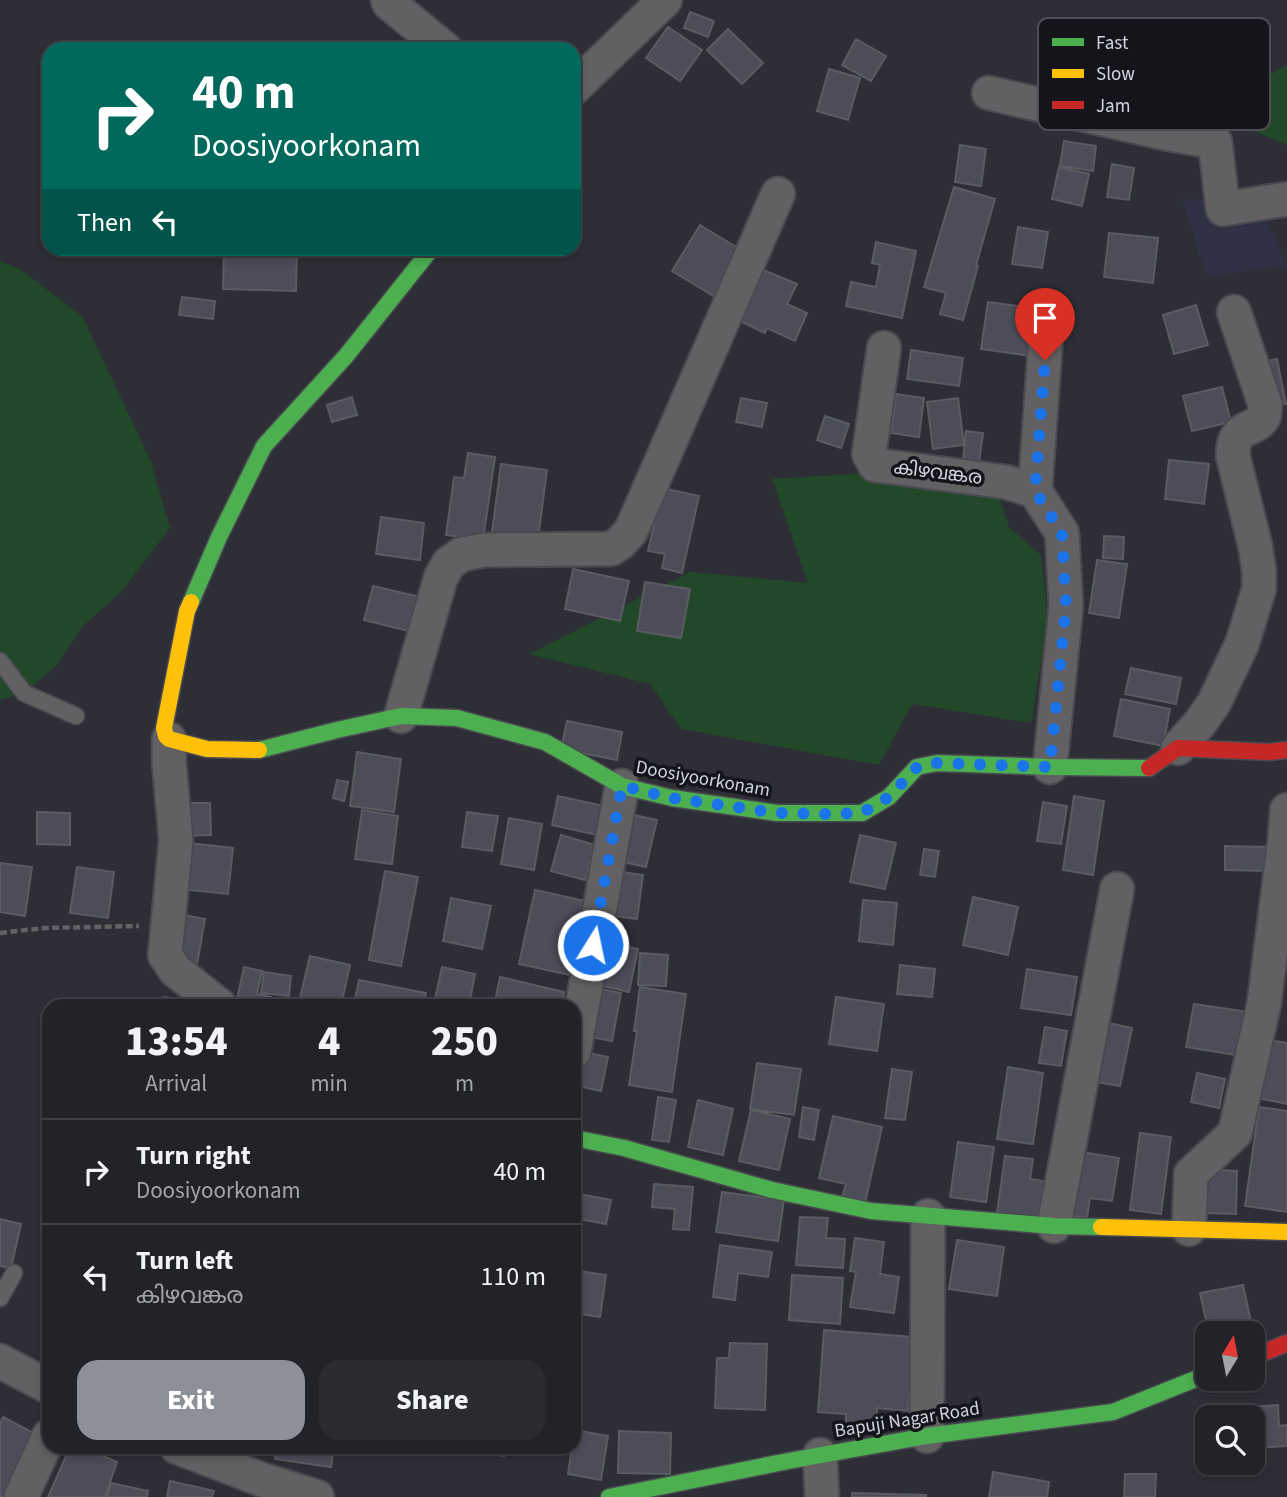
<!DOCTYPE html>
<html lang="en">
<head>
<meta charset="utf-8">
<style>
  :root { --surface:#222328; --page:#2a2b30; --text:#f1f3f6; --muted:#a2a4a8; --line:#3f4045; --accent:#8c9099 }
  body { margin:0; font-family:"Source Sans 3","Noto Sans Malayalam",sans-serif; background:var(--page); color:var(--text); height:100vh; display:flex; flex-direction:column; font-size:26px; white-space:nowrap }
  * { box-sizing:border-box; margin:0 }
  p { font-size:23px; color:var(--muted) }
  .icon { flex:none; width:38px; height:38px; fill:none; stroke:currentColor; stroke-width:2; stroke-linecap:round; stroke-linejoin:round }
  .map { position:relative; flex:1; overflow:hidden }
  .drawer { position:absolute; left:42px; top:999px; width:539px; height:455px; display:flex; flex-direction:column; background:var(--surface); border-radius:21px; box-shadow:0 4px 10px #0003,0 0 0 2px var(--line) }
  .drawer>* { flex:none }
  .top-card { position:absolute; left:42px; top:42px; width:539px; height:214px; border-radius:21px; box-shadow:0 4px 10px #0003,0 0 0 2px var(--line); background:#00695c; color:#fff; overflow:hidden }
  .needle { width:46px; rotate:10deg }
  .tools { position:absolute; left:1195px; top:1321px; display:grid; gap:14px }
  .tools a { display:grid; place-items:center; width:70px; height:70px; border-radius:14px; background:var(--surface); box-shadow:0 4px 10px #0003,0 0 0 2px var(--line); font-size:35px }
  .pin { position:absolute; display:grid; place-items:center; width:60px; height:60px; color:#fff; margin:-72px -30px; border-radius:50% 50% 50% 0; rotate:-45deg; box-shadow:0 0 7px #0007 }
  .pin .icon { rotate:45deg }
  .me { position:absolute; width:77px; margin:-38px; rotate:10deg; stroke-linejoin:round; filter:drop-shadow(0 0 5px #0008) }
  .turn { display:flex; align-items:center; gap:24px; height:147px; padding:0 35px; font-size:32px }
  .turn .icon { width:91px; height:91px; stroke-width:2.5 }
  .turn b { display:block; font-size:49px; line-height:60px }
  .then { display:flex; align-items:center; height:66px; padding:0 35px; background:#0003; gap:14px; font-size:26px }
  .eta { display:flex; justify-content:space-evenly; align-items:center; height:119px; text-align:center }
  .eta b { font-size:42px; font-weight:800; line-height:49px }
  .button { display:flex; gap:14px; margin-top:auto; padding:14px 35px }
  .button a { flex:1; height:80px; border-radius:21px; background:var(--accent); color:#fff; font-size:28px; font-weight:800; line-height:80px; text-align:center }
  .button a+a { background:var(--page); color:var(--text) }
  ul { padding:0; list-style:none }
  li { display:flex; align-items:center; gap:21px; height:105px; padding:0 35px; border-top:2px solid var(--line) }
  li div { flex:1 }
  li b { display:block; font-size:26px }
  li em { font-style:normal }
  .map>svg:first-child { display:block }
</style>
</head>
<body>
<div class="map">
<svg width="1287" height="1497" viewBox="0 0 1287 1497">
  <rect width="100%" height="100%" fill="#2e2f36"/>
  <path fill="#303144" d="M1182,199L1258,200L1287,266L1206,276Z"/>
  <path fill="#224729" d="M1287,65V145L1225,119L1244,90Z
    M0,261L20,269L82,316L150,459L170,528L123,590L82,627L56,666L24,693L0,700Z
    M870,473L998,494L1009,527L1041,555L1048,618L1031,723L912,704L879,765L681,729L650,684L529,654L691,572L808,583L772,479Z"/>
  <path fill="#4c4d59" stroke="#5b5c62" stroke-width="2" d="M690,12L714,21L708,37L684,28Z
    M668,27L702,50L680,81L646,58Z
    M728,29L763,63L742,84L707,50Z
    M856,39L886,56L871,81L842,65Z
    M829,69L860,78L848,120L817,111Z
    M1064,141L1096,146L1093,171L1060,166Z
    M960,145L986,149L981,186L955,182Z
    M1112,164L1134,168L1129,200L1107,197Z
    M1059,167L1089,174L1082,206L1052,199Z
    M954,187L995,199L976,265L978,266L963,320L940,314L946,293L924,287Z
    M700,225L741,250L713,296L672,271Z
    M1018,227L1048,232L1042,268L1012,264Z
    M1109,233L1158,238L1153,283L1104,277Z
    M876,242L916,251L902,318L846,306L851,282L876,287L880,265L872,263Z
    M224,248H297L296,291L223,289Z
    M761,269L797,284L787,304L807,313L795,341L767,328L765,333L738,320Z
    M182,297L215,301L213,319L179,315Z
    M988,302L1039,309L1031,356L981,349Z
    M1196,305L1208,345L1174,354L1163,315Z
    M911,350L963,358L959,386L907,379Z
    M1277,359L1286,404L1249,411L1240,367Z
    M1222,387L1231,422L1192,431L1183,396Z
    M896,394L924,398L919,437L891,433Z
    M352,397L357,415L332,422L327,405Z
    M741,398L767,403L762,427L736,422Z
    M958,398L964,445L933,449L927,402Z
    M825,416L849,424L841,448L817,440Z
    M966,431L983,433L979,462L963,460Z
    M468,453L495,457L483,540L446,535L454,477L464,478Z
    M1169,460L1209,464L1204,504L1165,499Z
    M501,464L547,470L537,546L491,540Z
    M662,488L699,496L682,573L662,568L665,554L648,551Z
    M381,517L424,523L420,560L376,554Z
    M1104,536L1124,537L1123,559L1103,558Z
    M1097,560L1127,564L1119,618L1089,613Z
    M573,569L629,581L620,621L565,609Z
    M645,582L690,589L681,638L637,631Z
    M373,586L425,598L417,633L364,620Z
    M1131,668L1181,678L1176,704L1125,694Z
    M1121,699L1170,709L1163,746L1114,736Z
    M567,721L622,732L617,760L561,749Z
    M357,752L401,759L394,812L350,806Z
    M337,780L348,782L344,801L333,798Z
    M558,796L608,807L602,836L552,825Z
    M1074,796L1104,801L1093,875L1063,870Z
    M1043,802L1067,806L1061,844L1037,841Z
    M178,803H210L211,835L179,836Z
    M362,810L398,816L392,864L355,859Z
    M37,812L70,813V845L37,844Z
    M467,812L498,816L492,851L462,847Z
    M625,813L657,820L646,867L614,860Z
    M509,818L542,824L534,870L501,864Z
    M561,835L595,845L585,880L551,871Z
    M860,835L896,843L885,889L850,882Z
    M187,843L233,848L228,894L182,889Z
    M1225,846L1273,847L1272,871L1225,870Z
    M924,849L939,851L935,877L920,875Z
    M0,863L32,867L25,916L0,912Z
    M77,867L114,872L108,918L70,913Z
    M385,871L418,877L401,966L369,960Z
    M615,871L643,875L637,919L608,915Z
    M535,890L585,901L570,975L519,964Z
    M973,897L1018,907L1008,955L963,945Z
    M451,898L491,906L482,949L443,941Z
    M863,900L897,903L893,945L859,941Z
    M179,914L205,919L197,964L170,959Z
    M599,941L638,949L629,992L590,983Z
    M640,953L668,955L666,986L638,985Z
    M310,956L350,965L341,1006H298Z
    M900,965L935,969L932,997L897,994Z
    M244,967L262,971L257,994L271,997L269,1006H245L236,1004Z
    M442,967L475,974L469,1006L435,999Z
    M1027,969L1077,977L1071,1015L1021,1008Z
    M264,972L291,976L289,996L261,993Z
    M500,977L564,992L561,1006H494Z
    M359,980L426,993L423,1006H350L351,1003L354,1004Z
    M589,987L621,993L612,1041L580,1035Z
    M640,987L686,994L672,1092L629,1085L637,1031H634Z
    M164,997L216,1005V1006H162Z
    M836,997L884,1004L877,1051L829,1044Z
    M1194,1004L1249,1012L1242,1056L1186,1047Z
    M1108,1023L1132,1028L1120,1086L1096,1082Z
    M1045,1027L1067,1031L1061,1066L1039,1063Z
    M1269,1040L1287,1043V1104L1257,1098Z
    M579,1051L608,1057L601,1091L574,1085V1073Z
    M757,1063L801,1069L794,1115L750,1109Z
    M1008,1067L1043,1073L1033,1144L997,1139Z
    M892,1069L912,1072L905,1120L885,1118Z
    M1197,1073L1225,1079L1219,1108L1191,1102Z
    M658,1097L676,1100L669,1142L652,1140Z
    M698,1100L733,1109L723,1155L688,1147Z
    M803,1107L819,1110L814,1140L799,1137Z
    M1259,1107L1287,1111V1212L1245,1206Z
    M751,1110L790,1119L779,1170L739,1161Z
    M833,1116L882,1127L865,1203L842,1198L846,1184L819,1178Z
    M1140,1133L1171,1137L1161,1214L1130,1210Z
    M958,1142L994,1147L986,1202L950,1197Z
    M1075,1151L1119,1158L1112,1201L1090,1198L1087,1218L1065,1214Z
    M1005,1156L1033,1159L1030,1179L1051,1182L1047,1220L997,1213Z
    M1205,1169L1237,1171L1236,1214L1204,1213Z
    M574,1175L582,1177L579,1194L611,1200L606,1224L574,1218Z
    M654,1184L693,1187L689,1230L673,1229L675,1209L652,1207Z
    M722,1192L784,1200L778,1241L716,1232Z
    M800,1217L828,1218L826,1238L845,1239L843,1268L796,1265Z
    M0,1219L21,1224L11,1268L0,1266Z
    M855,1238L884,1242L880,1274L899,1277L894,1313L850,1307L856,1272L850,1271Z
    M957,1240L1004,1247L997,1296L949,1289Z
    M720,1245L772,1252L768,1277L738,1273L735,1300L713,1297Z
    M579,1271L606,1275L600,1317L574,1313Z
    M792,1275L843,1278L840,1324L789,1320Z
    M1243,1285L1253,1331L1239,1334H1209L1200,1293Z
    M824,1330L913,1337L908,1411L877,1408L876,1425L846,1423V1414L818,1412Z
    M730,1343L767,1344L765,1410L715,1408L717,1358H729Z
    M1278,1405L1279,1426L1287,1425V1446L1253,1448V1418H1247V1407Z
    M3,1417L41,1437L9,1497H0V1423Z
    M575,1430L608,1436L601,1480L568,1474L572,1447H574Z
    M619,1431L671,1433L670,1474L618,1473Z
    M70,1447H83L117,1462L105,1497H48Z
    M276,1447H334L331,1467L275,1459Z
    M450,1447H506L504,1456L449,1449Z
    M1210,1463H1239V1474H1210Z
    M993,1472L1049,1482L1047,1497H989Z
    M1125,1474H1156L1155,1497H1124Z
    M170,1481L214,1491L212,1497H167Z
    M111,1483L148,1491L147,1497H107Z
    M852,1493L926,1495V1497H852Z"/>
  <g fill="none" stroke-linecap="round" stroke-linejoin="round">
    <g stroke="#494a50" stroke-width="19">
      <path id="lane" d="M0,661L24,693L76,716
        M0,1298L14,1273"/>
    </g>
    <g stroke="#494a50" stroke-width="37">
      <path id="street" d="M388,0L389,3L445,49
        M574,88L665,0
        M989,93L1164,133L1215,142L1223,209L1287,199
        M1046,334L1035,491L1062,533L1066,606L1050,767
        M884,348L869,454L875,465L1006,482L1035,491
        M401,716L441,577L449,563L462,554L486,550L611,549L620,543L631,531L778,194
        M169,739V762L176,840L165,955L175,970L220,1006
        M1178,748L1200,723L1214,703L1242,644L1259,589V570L1255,545L1233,456C1233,421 1255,434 1264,416C1265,414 1265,406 1265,404L1234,312
        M574,1051L622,786
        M1054,1226L1117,889
        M1189,1229L1191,1174L1235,1133L1264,1004L1285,838L1287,810
        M0,1361L49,1387
        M927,1436L928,1216
        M177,1447L263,1480L317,1497
        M820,1455L822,1497
        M21,1497L49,1436"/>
    </g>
    <g stroke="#494a50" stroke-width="19">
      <path id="fast" d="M191,602L219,537L264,446L346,356L432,248
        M259,750L337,730L401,716L457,718L545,742L622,786L672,798L777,813H862L889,797L917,767L937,763L1050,767L1149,768
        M574,1138L624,1148L772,1190L871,1211L1054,1226L1101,1227
        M609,1497L788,1461L927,1436L1113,1412L1208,1374"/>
    </g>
    <g stroke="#494a50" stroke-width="19">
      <path id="slow" d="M191,602L187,611L164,728L166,736L169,739L207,749L259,750
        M1101,1227L1287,1232"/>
    </g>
    <g stroke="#494a50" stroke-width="19">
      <path id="jam" d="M1149,768L1178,748L1269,752L1287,750
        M1253,1357L1287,1343"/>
    </g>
    <path stroke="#636164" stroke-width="4.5" stroke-dasharray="7 3.5" stroke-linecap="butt" d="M0,933L44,928L139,926"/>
    <use href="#lane" stroke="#626062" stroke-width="16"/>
    <use href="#street" stroke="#626062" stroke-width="33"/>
    <use href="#fast" stroke="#4caf50" stroke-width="16"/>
    <use href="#slow" stroke="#ffc107" stroke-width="16"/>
    <use href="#jam" stroke="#c62828" stroke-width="16"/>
  </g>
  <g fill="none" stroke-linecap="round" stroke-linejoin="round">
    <path stroke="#1a73e8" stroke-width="12" stroke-dasharray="0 21.6" d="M593,945L622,786L672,798L777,813L827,814L862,813L889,797L917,767L937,763L1050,767L1066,606L1062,533L1035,491L1045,360"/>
  </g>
  <g text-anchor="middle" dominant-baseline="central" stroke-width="7" stroke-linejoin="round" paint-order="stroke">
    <g font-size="19" fill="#d2d3dd" stroke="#14151b">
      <text transform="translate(938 473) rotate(7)">കിഴവങ്കര</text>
      <text transform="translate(703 779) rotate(10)">Doosiyoorkonam</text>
      <text transform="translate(907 1420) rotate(-9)">Bapuji Nagar Road</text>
    </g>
  </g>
  <rect x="1038" y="18" width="232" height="112" rx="10" fill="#14151b" stroke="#4d4e55" stroke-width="2"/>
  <rect x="1052" y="38" width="32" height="8" fill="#4caf50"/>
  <rect x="1052" y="69" width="32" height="9" fill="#ffc107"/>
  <rect x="1052" y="101" width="32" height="8" fill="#c62828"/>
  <g font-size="19" fill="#d2d3dd">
    <text x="1096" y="49">Fast</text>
    <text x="1096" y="80">Slow</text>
    <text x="1096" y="112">Jam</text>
  </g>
</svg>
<div class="tools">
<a><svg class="needle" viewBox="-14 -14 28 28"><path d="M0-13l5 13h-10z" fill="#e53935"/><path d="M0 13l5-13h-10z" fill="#a2a4a8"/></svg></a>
<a><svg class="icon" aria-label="search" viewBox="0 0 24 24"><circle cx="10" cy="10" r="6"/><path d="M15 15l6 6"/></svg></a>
</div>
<div class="pin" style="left:1045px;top:360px;background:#d93025"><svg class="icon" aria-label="arrive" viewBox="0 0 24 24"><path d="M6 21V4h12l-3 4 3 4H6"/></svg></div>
<svg class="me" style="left:593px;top:945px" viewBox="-20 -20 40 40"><circle r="17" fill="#1a73e8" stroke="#fff" stroke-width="3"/><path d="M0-11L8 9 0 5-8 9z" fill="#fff"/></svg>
<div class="top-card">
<div class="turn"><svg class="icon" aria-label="right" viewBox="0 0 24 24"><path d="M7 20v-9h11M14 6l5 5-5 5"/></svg><div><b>40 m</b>Doosiyoorkonam</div></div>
<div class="then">Then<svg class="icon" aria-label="left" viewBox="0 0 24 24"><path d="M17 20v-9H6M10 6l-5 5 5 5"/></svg></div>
</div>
<section class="drawer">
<div class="eta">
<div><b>13:54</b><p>Arrival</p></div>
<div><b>4</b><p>min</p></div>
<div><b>250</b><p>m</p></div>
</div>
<ul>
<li><svg class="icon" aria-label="right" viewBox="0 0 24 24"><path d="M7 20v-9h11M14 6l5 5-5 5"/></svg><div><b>Turn right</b><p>Doosiyoorkonam</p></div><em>40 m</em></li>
<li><svg class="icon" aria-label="left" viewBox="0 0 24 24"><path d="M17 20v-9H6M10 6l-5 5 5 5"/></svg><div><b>Turn left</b><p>കിഴവങ്കര</p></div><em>110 m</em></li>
</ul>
<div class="button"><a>Exit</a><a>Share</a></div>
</section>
</div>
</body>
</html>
